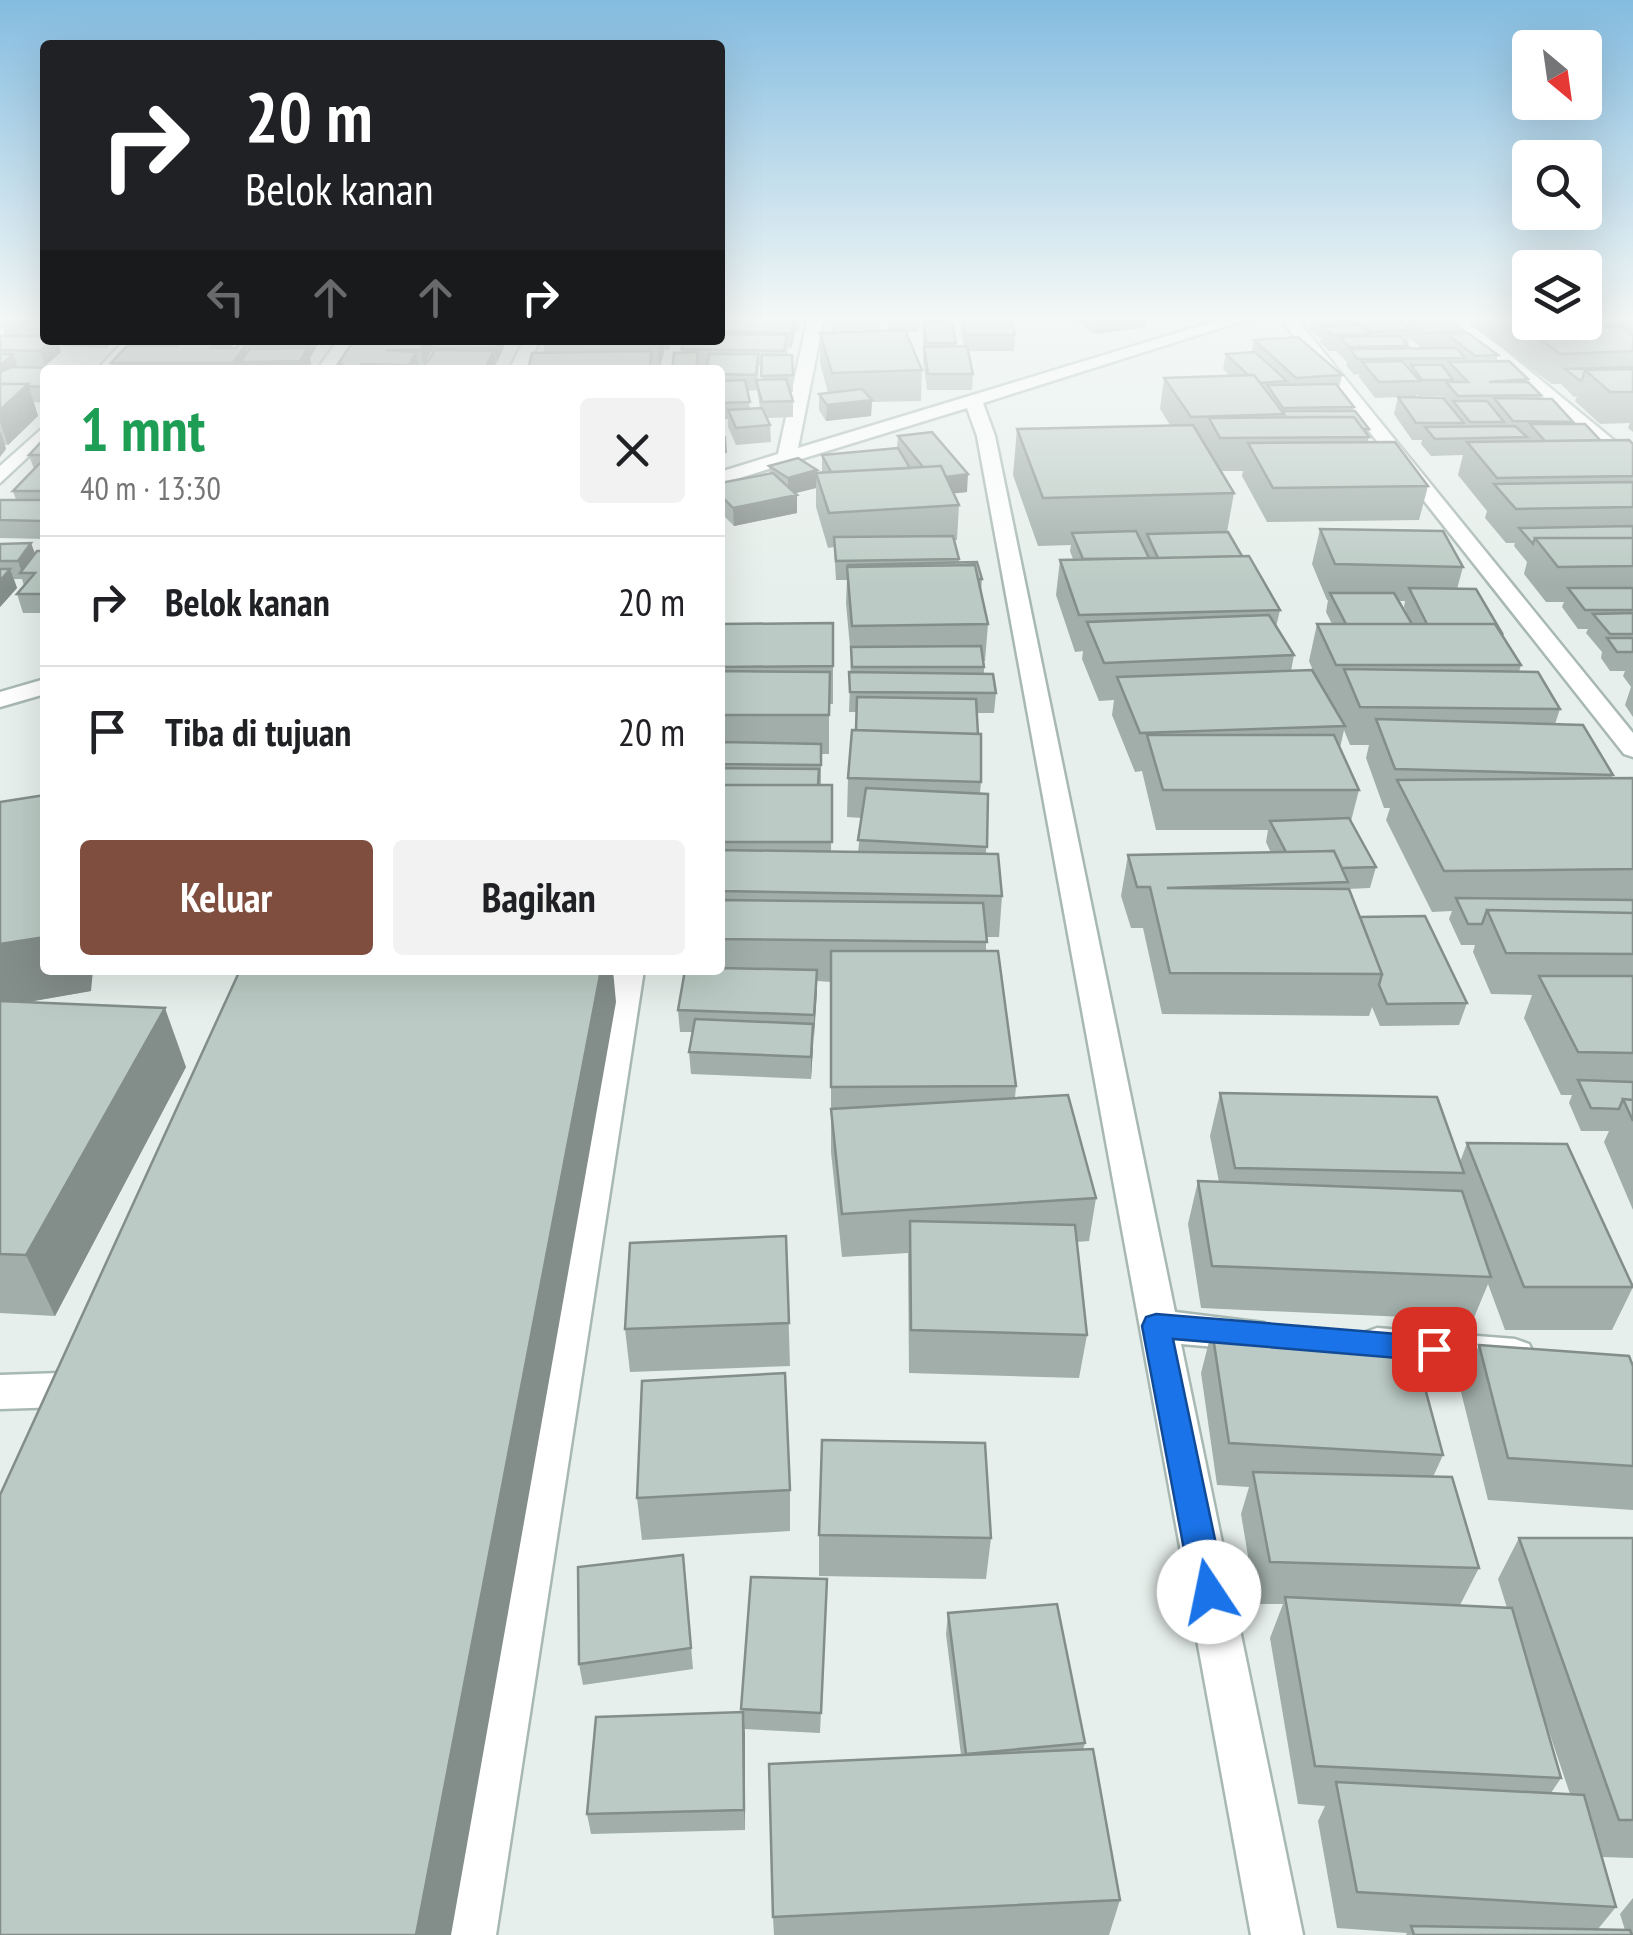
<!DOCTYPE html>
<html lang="id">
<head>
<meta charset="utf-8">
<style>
  :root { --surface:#fff; --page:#f2f2f2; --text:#202124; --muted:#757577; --line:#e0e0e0; --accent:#7f4e3f }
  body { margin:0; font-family:"PT Sans Narrow",sans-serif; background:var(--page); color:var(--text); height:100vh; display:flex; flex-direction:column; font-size:38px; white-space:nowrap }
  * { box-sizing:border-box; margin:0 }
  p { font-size:32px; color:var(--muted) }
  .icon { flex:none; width:55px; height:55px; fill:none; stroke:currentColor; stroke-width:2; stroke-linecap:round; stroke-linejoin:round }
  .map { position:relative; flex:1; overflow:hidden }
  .panel { position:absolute; left:40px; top:365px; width:685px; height:610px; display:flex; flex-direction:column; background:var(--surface); border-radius:10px; box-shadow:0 10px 40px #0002 }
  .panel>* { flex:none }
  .top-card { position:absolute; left:40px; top:40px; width:685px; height:305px; border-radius:10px; box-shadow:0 10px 40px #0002; background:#202124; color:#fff; overflow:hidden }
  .needle { width:65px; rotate:151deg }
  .fabs { position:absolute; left:1512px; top:30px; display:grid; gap:20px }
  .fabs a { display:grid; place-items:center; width:90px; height:90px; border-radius:10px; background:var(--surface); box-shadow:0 10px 40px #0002; font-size:50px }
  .pin { position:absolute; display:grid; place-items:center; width:85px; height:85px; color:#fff; margin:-42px; border-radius:20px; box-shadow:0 5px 15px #0006 }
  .me { position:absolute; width:110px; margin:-55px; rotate:349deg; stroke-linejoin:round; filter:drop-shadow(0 0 8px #0008) }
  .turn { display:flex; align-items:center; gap:35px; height:210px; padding:0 40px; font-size:45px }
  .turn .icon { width:130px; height:130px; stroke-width:2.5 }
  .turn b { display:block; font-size:70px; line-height:85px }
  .lanes { display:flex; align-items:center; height:95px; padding:0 40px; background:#0003; justify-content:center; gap:50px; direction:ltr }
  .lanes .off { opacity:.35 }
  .round { display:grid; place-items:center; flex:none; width:105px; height:105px; border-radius:10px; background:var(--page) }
  .overview { display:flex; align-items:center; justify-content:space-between; height:170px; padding:0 40px }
  h1 { font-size:60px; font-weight:700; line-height:75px; color:#1e9e55 }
  .action { display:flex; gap:20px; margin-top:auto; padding:20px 40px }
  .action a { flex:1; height:115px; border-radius:10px; background:var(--accent); color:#fff; font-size:40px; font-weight:700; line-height:115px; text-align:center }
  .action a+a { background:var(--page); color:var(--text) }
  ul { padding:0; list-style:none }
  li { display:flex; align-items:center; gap:30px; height:130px; padding:0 40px; border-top:2px solid var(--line) }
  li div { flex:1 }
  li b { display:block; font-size:38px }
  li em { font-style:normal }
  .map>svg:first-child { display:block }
</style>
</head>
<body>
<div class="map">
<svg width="1633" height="1935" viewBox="0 0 1633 1935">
  <rect width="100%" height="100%" fill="#e6efeb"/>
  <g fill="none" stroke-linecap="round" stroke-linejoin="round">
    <g stroke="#a8b8b2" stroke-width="5">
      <path id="minor" d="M808,317H824L798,448L1229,317H1255L983,403L995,436L1175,1312L1264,1323L1270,1334L1264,1345L1251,1350L1181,1344L1303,1935H1251L977,436L967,408L720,484V472L778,454Z
        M1279,317H1295L1633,733V757L1624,754Z
        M1446,317H1464L1633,456V472Z
        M125,340H142L114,370H97Z
        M338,340H354L333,370H317Z
        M524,340H540L525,370H509Z
        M45,426V441L0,483V466Z
        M45,679V694L0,707V692Z
        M614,970H644L496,1935H444Z
        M1377,1328L1515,1339L1529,1344L1534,1355L1529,1366L1515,1371L1377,1360L1363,1355L1358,1344L1363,1333Z
        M61,1373L75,1378L81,1390L75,1402L61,1407L0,1409V1375Z"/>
    </g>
    <use href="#minor" fill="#fff" fill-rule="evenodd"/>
  </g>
  <path fill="#a1aea9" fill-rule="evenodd" d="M0,317H45V336L5,335L3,328H0Z
    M720,317H802L800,331H795L791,349L788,348L787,355H792L793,392H790L793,401V417L767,418L770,425L771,442L736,445L728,427V419L720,420V370L707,365H698V370H672L682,353L681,349L720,340ZM759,366H762V380H758ZM757,390L760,408L750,409L747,391Z
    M888,317H920L918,332H906L922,370L921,401L872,402L871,416L826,421L819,410V394L828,393L820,363V333L888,331Z
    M958,317H1010L1015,335L1014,351H968L973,374L972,390H927L923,362V320L956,343V346H964Z
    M1071,317H1147L1145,327L1094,334L1079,323V318L1073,319Z
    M1308,317H1446L1464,331L1463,333L1498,355L1496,361L1528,379L1527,382L1541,395L1540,398L1573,422V424L1600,440L1633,444V717L1625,705L1631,687L1623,676L1625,671H1610L1601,658L1602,652L1586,633L1588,629H1578L1562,607L1564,602H1546L1524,574L1527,562L1514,546L1515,543H1506L1485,518L1487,511L1458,475L1463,455L1431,456L1421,444L1422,440H1412L1394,414L1398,397L1375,398L1359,377V374L1354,375L1346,365L1347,362L1337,352L1338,351H1329L1320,342L1321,338L1310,331L1312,321ZM1409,338L1422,348L1408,349ZM1417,394L1418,396H1443L1442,398L1416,397Z
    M1472,317H1633V432L1628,428L1630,423L1600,424L1575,401L1577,396L1574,397L1561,384H1552L1470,325Z
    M0,336L45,340H115L106,348L59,346L61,352L45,366H17L45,370V403L34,402L38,416L8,445H5L6,449L0,457Z
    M174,340H230L231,348H236L242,340H320L310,358L311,364L307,370H113L111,363L176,346Z
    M354,340H512L509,345H503L494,370H424V367L432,355L431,350L424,366H418V370H336L338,368V364Z
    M544,340H671L669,350H663L659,370H528L544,353Z
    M1254,340L1342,375L1339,388L1354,407L1353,411L1369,429L1368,442L1428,486L1419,520L1267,522L1242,476L1243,471H1221L1234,493L1227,532L1280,610L1276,627L1294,655L1291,671L1314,673L1309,661L1317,624H1332L1326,612L1328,600H1327L1312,564L1320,529L1463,567L1457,589L1503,636L1521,665L1519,672L1560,709L1555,724L1613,775L1611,778H1633V1210L1604,1142L1609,1131H1581L1569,1103L1572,1095H1561L1524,1018L1532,995L1491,994L1473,952L1475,945H1461L1449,919L1452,911L1432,912L1386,820L1390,808H1384L1366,758L1369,745H1350L1344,730L1340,748L1359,790L1351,821L1376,867L1370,888L1347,889L1360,917L1467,1003L1459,1025L1380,1026L1372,1007L1369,1016L1162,1014L1143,928H1131L1121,896L1128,855L1271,853L1266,842L1268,830H1156L1142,771L1135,772L1112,715L1114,700L1099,701L1082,659L1083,651L1075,652L1056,595L1060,560L1073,559L1070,551L1071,545L1038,546L1013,475L1017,429L1170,425L1160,409L1164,378L1230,376L1223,369L1226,354L1252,352ZM1399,601H1405L1404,607L1412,624Z
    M898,436L967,492L954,493L959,505L957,540H954L959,562L982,579L981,592L988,624L985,661H984V673L996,693L994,713H977L981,782L980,793L988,794L986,854L1002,896L999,937H986V951L1016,1086L1015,1098L1096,1198L1089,1241L1076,1242L1087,1335L1079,1378L909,1373L908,1253L842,1257L831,1152V982L817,981L811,1079L691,1074L689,1052L693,1032H680L678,1010L720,970V624L833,623V704H829V754H821V785H832L831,852H858L862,818L847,817L848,778L856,730L857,712H849L851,658L846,603L847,580H836L834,547L828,548L816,507V488L795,493L797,495V513L734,526L720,512V483L770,474L769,466L822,473V455L897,448Z
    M45,438V539L0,538V500H16L13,491L34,469L29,455Z
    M0,544L35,554L45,551V613H23L17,594L24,586L22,579H14L17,588L0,607Z
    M0,802L91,991L26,1002L186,1067L55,1316L0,1313Z
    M1220,1093L1460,1162L1467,1143L1633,1287L1612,1330H1505L1488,1284L1473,1320L1201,1308L1188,1224L1198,1181L1219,1182L1210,1136Z
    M786,1236L790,1366L630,1372L625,1329Z
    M1212,1330L1443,1455L1433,1477L1479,1568L1460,1605L1507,1608L1498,1579L1519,1538H1633V1858L1602,1857L1616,1907L1598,1929L1625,1930L1620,1914L1633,1898V1935H1406L1407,1933L1337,1928L1318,1821L1325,1806L1298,1804L1270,1638L1283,1604H1256L1241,1514L1249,1487L1217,1485L1201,1373ZM1542,1711L1570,1794L1551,1793L1561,1778Z
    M1479,1345L1633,1366V1510L1488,1500L1460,1388Z
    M790,1490V1531L642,1540L637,1498Z
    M819,1535L991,1538L986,1579L819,1576Z
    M683,1555L693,1669L583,1685L579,1664Z
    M751,1577L827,1579L820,1733L744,1729L745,1830L591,1834L587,1814L742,1712Z
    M948,1613L1085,1743L1083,1750L1120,1900L1109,1935H774L773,1917L961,1755L946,1634Z"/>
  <path fill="#838d89" d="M1107,317H1147L1145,327L1094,334L1096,319Z
    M795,319V334L791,349V333Z
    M52,340H57L61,352L45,366L40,351Z
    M104,340H115L106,348Z
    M220,340H230L232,349L209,348Z
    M308,340H320L310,358L311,364L307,370H298L301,366L300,361L307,350L306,345Z
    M426,340H430L432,349L424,366L421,350Z
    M498,340H503L504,347L497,363L495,348Z
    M658,340H663L664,353L659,370Z
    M245,346L249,362H241L243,370H235L233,363Z
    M494,351L496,367L494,370H485Z
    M416,352L419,368L418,370H410L409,365Z
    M13,354L18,369L0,383V366Z
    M28,384L38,416L8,445L0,422V410Z
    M872,400L871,416L826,421L827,405Z
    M1,432L6,449L0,457V433Z
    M726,436L727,453L720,454V437Z
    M817,470L816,488L788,495V478Z
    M968,474L967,492L932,496L933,479Z
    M797,495V513L734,526L733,508Z
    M31,543L38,561L22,573L18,561Z
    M10,569L17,588L0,607V581Z
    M45,937V970H93L91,991L0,1007V944Z
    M601,970H613L616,1002L451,1935H416Z
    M817,970V992L814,1037V1015Z
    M165,1008L186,1067L55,1316L26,1255Z
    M813,1024V1046L811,1079V1057Z
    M743,1712L745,1733V1830L744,1810Z"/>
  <path fill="#bbcac4" stroke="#838d89" stroke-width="2.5" d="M4,317H45V321L0,320Z
    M720,317H723L795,319L791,333L720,331Z
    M835,317H878V331L833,333Z
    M962,317H1010L1015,335H966Z
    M1315,317H1354L1356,320L1355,317H1397L1411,330L1371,332L1358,322L1322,323Z
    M1405,317H1446L1464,331L1425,333Z
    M1509,317H1530V322H1585V317H1618L1628,324L1605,327H1622L1633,335V351L1561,354Z
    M923,320H951L956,343H926Z
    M1359,325L1369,334L1332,335L1323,327Z
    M905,330L922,370L832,373L820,333Z
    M1468,333L1498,355L1475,356L1447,334Z
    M720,334L787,335L784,351L681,349L685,340H720Z
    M0,336H45V340H52L40,351L0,350Z
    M1400,336L1408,346L1349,347L1340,337Z
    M1298,337L1342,375L1296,378L1254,340Z
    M182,340H223L220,345L209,348H236L242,340H308L306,345L245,346L233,363H111L127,346H177Z
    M354,340H426L421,350H386L416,352L409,365L360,364L417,367L415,370H336L342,364H338Z
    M435,340H498L495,348H431Z
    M544,340H658L657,344L543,343Z
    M967,346L973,374H928L924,347Z
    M308,348L300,361L241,362L249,349Z
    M1457,348L1465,358L1357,359L1350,349Z
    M435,350L494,351L485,368L424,367Z
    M652,351L649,370H528L532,353Z
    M698,352L696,370H672L674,353Z
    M1255,352L1287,381L1260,383L1254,375H1248L1226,354Z
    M0,354H13L0,366Z
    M709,354H758L756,375L720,374V370H706Z
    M762,355H792L793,375L761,376Z
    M1402,361L1420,381L1379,382L1362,362Z
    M1509,361L1528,379L1489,382H1528L1541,395L1458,396L1446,382H1468L1449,362Z
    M232,364H302L298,370H227Z
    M1411,365H1442L1453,380H1422Z
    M12,367L64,368L62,370H45V384L42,387L29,386L28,384H0V372Z
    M1633,367V369L1585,370L1582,380H1579L1565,369Z
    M1633,369V392H1610L1585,370Z
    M1254,375L1284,414L1191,417L1164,378Z
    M786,379L793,401L762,402L756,380Z
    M745,380L750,402L720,403V381Z
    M0,384H28L0,410Z
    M1336,384L1354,407L1283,408L1267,385Z
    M862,389L872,400L827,405L819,394Z
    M1398,397L1443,398L1464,423H1416Z
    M1494,398L1552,399L1573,422L1513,421Z
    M1453,401H1487L1504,422H1470Z
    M762,408L770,425L736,428L728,410Z
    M1283,411H1355L1369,429H1363L1354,417H1285Z
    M1354,417L1369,437L1220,438L1209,418Z
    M1530,424H1585L1600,440L1545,441Z
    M1193,425L1234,493L1043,498L1017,429Z
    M1515,426L1527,437L1435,439L1425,427Z
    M932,432L968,474L946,477L941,466L923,467L898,436Z
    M45,438V455H29Z
    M1629,440L1633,444V476L1497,478L1467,442Z
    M1395,442L1428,486L1273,488L1248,443Z
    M898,448L910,468L831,472L822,455Z
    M798,458L817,470L788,478L769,466Z
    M40,463H45V491H13Z
    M941,466L959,505L829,513L816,473Z
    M773,473L797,495L733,508L720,495V483Z
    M1633,482V507L1516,509L1494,484Z
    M0,500H45V518L42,521L0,520Z
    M1633,526V538H1535L1533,544L1519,528Z
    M1320,529L1443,531L1463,567L1335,564Z
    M1136,531L1149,558L1083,559L1072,533Z
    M1228,532L1242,556L1158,558L1147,534Z
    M953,536L959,559L836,561L834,537Z
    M1535,538H1633V566L1558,567Z
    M31,543L18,561H0V544Z
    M37,551H45V594H17L35,573H20Z
    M1249,556L1280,610L1079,615L1060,560Z
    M977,562L982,579H978L975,565L848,567V565Z
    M975,565L988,624L852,626L847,567Z
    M0,569H10L0,581Z
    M1409,588L1476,589L1503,635L1495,624H1427Z
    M1568,588H1633V610H1585Z
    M1330,593H1394L1412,624H1346Z
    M1633,613V634H1610L1593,614Z
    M1269,615L1294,655L1104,663L1087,622Z
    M833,623V666L720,667V624Z
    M1317,624H1495L1521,665H1336Z
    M1607,638H1633V652H1617Z
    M981,646L984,667H852L851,647Z
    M1344,669L1538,672L1560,709L1360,707Z
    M1312,670L1345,726L1140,733L1117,677Z
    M720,671L830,672L829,715H720Z
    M849,672L993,674L996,693L850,692Z
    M857,697L976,699L978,734L856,730Z
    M1376,719L1583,725L1613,775L1395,769Z
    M852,730L981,734V782L848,778Z
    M1147,735H1334L1359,790H1163Z
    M720,742L821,744V765L720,764Z
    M720,768L819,769L818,785H720Z
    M1633,778V869L1444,871L1397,780Z
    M720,785H832V842H720Z
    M866,788L988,794L987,847L858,840Z
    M45,795V937L0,944V802Z
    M1349,818L1376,867L1342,868L1334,851L1286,852L1270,821Z
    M720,850L998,854L1002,896L720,891Z
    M1334,851L1348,882L1167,888L1349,889L1382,974L1170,973L1150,887H1137L1128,855Z
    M1456,898L1633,900V913L1487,910L1482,924H1468Z
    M720,900L983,903L987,942L720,939Z
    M1487,910L1633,913V954L1506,953Z
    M1425,916L1467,1003L1387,1004L1379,985L1382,974L1360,917Z
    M831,951H998L1016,1086L831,1087Z
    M720,968L817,970L814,1015L678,1010L685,970H720Z
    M240,970H601L416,1935H0V1495Z
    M1539,976H1633V1053L1578,1052Z
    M0,1001L165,1008L26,1255L0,1254Z
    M695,1019L813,1024L811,1057L689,1052Z
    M1578,1080L1633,1082V1100L1623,1099L1619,1109L1591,1108Z
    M1220,1093L1437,1097L1464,1173L1235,1168Z
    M1068,1095L1096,1198L842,1214L831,1109Z
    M1623,1099L1633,1100V1121Z
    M1467,1143L1567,1144L1633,1287H1524Z
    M1198,1181L1462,1191L1491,1277L1212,1266Z
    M910,1221L1075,1225L1087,1335L911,1330Z
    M786,1236L789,1323L625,1329L630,1243Z
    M1212,1330L1412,1340L1443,1455L1229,1443Z
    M1479,1345L1629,1356L1633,1366V1466L1508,1458Z
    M785,1373L790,1490L637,1498L642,1381Z
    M822,1440L985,1443L991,1538L819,1535Z
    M1253,1472L1452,1477L1479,1568L1270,1562Z
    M1519,1538H1633V1820H1619Z
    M683,1555L691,1648L579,1664L578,1567Z
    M751,1577L827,1579L821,1713L741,1709Z
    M1285,1597L1512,1608L1561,1778L1315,1766Z
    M1057,1604L1085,1743L966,1754L948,1613Z
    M743,1712L744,1810L587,1814L596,1717Z
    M1093,1749L1120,1900L773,1917L769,1764Z
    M1336,1782L1584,1795L1616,1907L1357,1892Z
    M1411,1926L1630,1930L1632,1935H1414Z"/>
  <linearGradient id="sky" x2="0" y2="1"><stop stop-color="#84bce0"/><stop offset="0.54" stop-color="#f4f8f6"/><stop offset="1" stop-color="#f4f8f6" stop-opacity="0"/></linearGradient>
  <rect width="1633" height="588" fill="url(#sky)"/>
  <path fill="#1a73e8" stroke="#114b97" stroke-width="2.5" d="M1156,1314L1434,1337L1445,1340L1449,1349L1445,1357L1434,1361L1173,1339L1226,1592L1221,1603L1209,1608L1197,1603L1192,1592L1142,1326L1146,1317Z"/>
</svg>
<div class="fabs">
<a><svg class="needle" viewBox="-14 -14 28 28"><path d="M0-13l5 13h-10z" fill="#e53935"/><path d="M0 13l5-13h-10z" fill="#757577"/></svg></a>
<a><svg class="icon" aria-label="search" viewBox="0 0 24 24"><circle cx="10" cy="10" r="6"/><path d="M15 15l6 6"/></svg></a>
<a><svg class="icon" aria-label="layers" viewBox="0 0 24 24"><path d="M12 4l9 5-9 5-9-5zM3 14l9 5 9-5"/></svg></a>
</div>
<div class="pin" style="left:1434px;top:1349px;background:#d93025"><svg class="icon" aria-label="arrive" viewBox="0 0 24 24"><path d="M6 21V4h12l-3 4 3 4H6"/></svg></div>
<svg class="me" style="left:1209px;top:1592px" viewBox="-20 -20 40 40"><circle r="19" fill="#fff"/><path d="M0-13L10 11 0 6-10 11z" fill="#1a73e8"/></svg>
<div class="top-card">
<div class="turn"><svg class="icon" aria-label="right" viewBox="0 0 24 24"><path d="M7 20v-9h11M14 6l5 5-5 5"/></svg><div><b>20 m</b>Belok kanan</div></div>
<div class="lanes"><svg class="icon off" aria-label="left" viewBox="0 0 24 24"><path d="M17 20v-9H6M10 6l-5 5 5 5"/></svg><svg class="icon off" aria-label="ahead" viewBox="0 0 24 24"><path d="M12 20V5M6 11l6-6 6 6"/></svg><svg class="icon off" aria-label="ahead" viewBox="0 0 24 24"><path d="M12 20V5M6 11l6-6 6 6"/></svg><svg class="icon" aria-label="right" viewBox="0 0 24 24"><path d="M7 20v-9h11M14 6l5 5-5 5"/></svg></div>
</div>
<section class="panel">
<div class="overview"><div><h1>1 mnt</h1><p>40 m · 13:30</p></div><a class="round"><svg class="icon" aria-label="close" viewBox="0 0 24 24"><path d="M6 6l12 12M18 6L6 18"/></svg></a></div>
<ul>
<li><svg class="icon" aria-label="right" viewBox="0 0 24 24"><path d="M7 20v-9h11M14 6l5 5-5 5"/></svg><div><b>Belok kanan</b></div><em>20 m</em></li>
<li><svg class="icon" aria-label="arrive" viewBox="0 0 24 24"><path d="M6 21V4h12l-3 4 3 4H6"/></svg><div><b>Tiba di tujuan</b></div><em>20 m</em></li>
</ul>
<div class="action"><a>Keluar</a><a>Bagikan</a></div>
</section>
</div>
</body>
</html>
